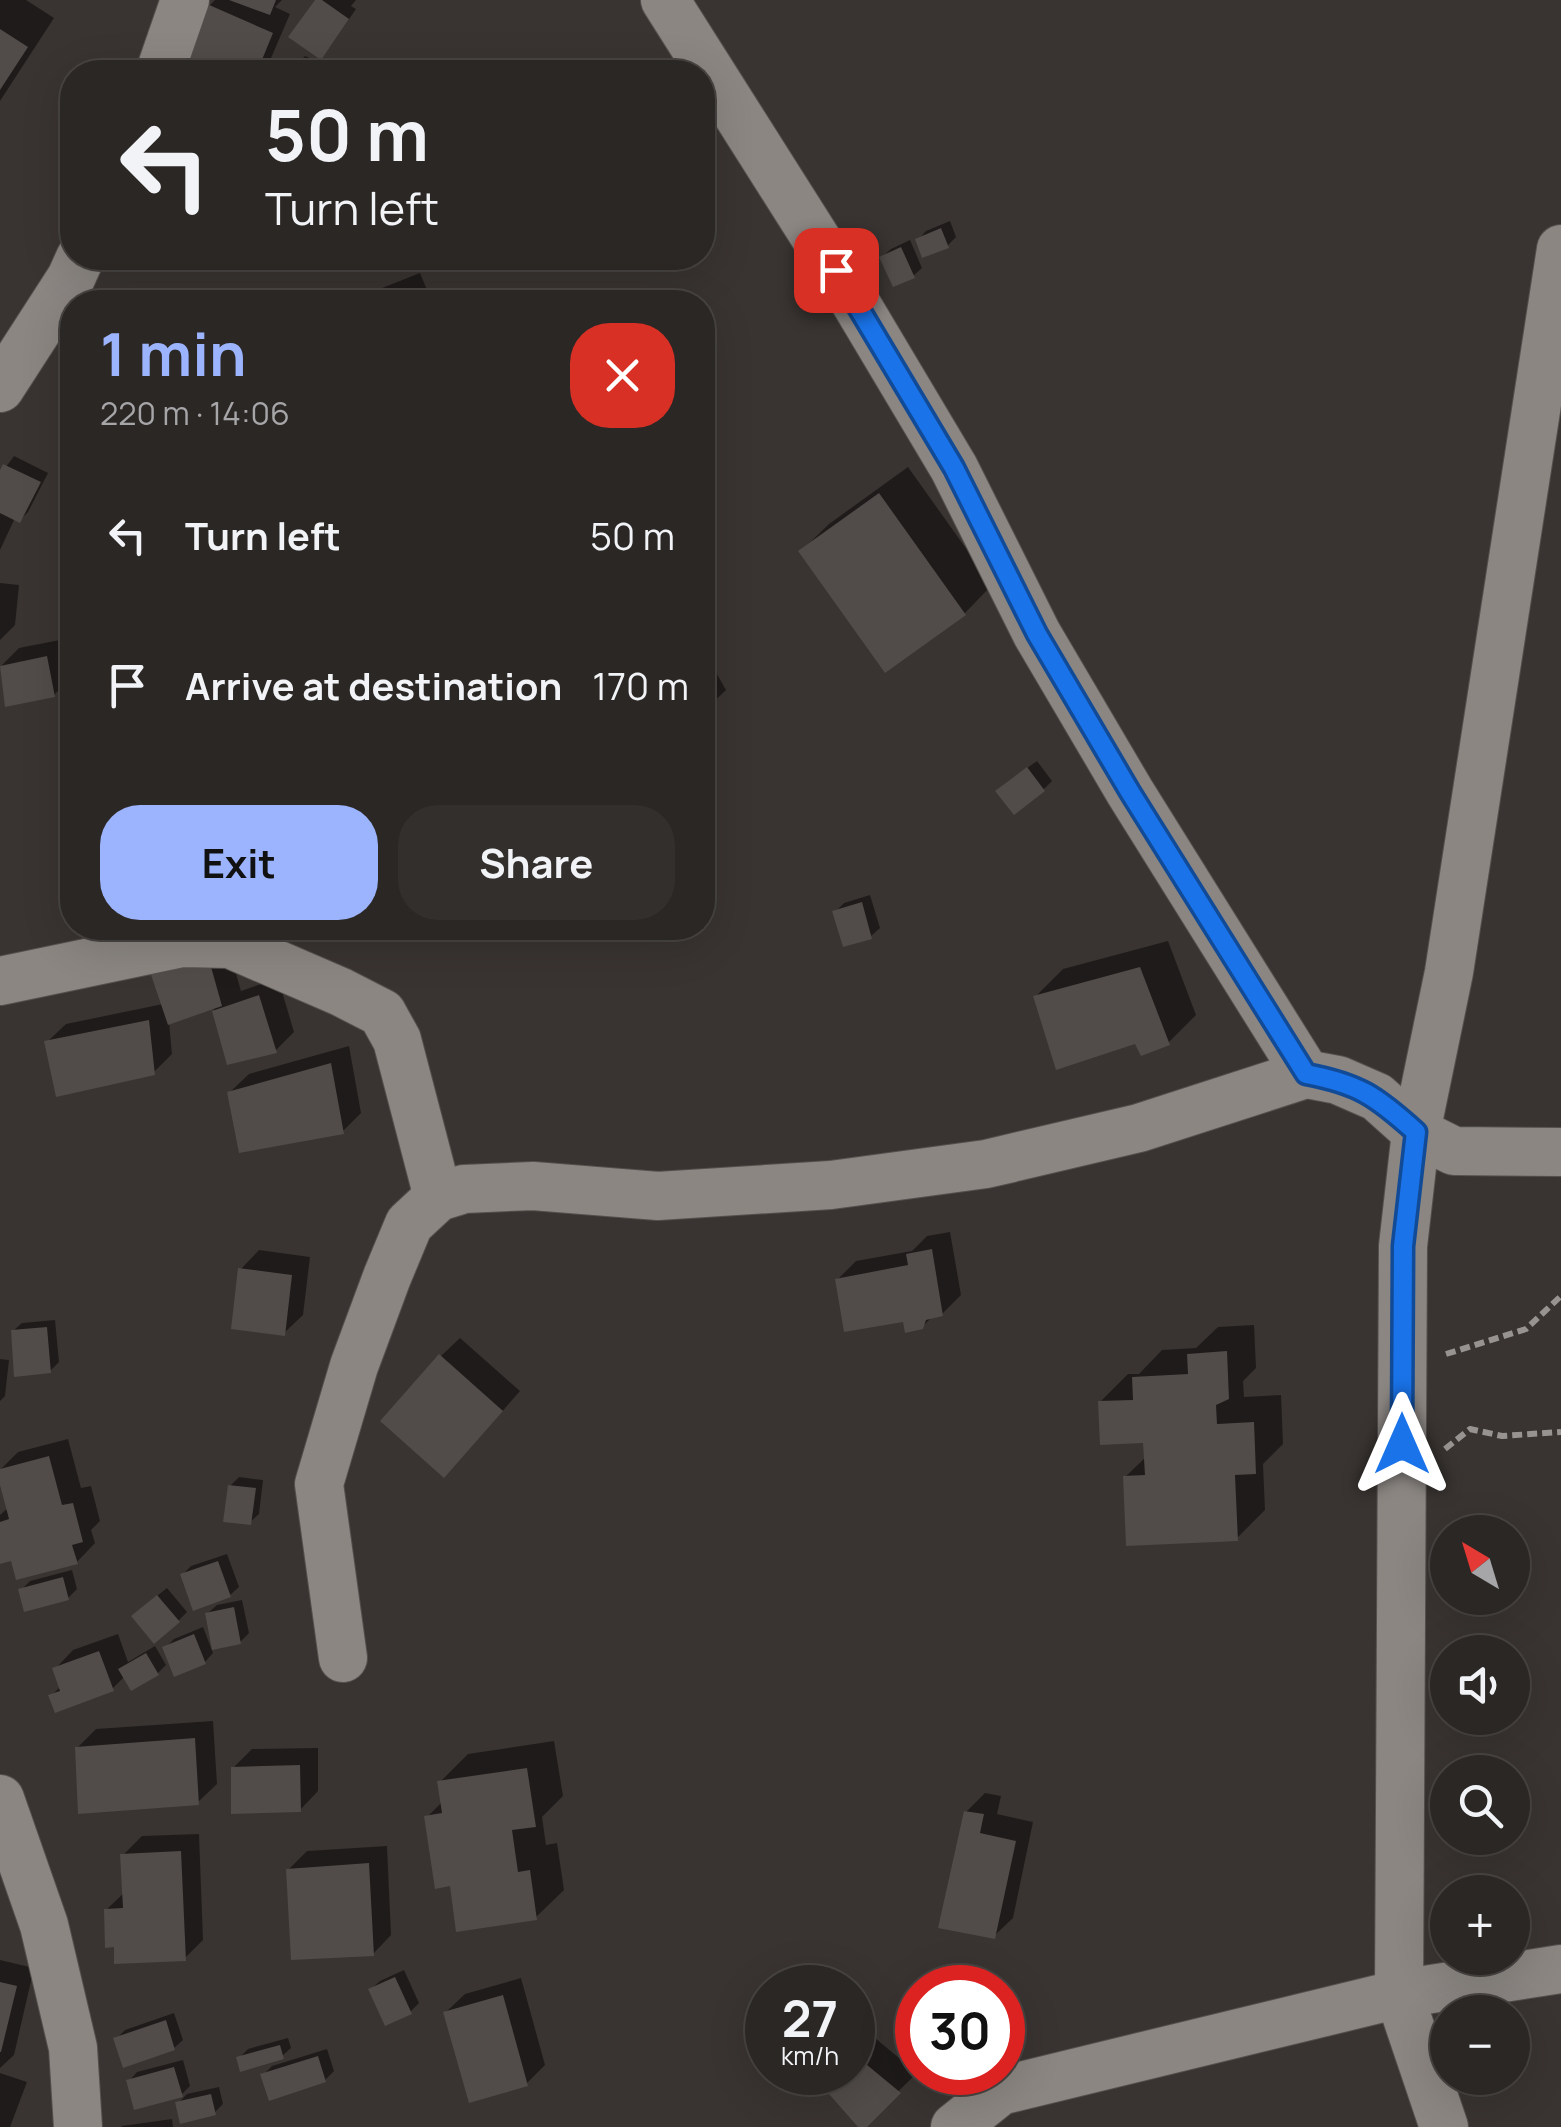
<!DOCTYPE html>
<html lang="en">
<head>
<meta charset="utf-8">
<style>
  :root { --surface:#2b2725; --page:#332f2d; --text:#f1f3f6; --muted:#a6a5a7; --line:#474442; --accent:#9cb4fd }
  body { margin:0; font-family:Manrope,sans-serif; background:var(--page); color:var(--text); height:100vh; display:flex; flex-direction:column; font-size:38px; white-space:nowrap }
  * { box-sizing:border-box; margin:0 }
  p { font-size:32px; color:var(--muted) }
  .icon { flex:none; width:55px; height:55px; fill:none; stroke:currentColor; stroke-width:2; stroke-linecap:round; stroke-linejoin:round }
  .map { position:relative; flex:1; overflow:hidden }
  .panel { position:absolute; left:60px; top:290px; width:655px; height:650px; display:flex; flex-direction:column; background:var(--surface); border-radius:40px; box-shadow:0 10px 40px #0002,0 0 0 2px var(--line) }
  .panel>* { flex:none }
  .top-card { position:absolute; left:60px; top:60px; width:655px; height:210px; border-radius:40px; box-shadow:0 10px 40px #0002,0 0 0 2px var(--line); background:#2b2725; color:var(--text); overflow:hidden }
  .needle { width:65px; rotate:322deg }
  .controls { position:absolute; left:1430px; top:1515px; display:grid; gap:20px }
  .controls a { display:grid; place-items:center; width:100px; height:100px; border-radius:50%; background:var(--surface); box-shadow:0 10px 40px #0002,0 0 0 2px var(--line); font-size:50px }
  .speed { position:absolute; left:745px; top:1965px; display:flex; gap:20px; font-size:50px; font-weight:700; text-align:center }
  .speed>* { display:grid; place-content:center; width:130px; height:130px; border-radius:50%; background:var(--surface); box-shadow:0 10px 40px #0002,0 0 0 2px var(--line); line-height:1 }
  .speed small { font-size:25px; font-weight:400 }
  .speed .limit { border:15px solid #d22; background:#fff; color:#111 }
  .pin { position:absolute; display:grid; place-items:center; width:85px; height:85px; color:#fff; margin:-42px; border-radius:20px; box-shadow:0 5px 15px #0006 }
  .me { position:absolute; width:110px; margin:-55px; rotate:0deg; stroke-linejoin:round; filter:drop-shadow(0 0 8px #0008) }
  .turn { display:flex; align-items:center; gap:35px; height:210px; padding:0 40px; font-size:45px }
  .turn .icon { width:130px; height:130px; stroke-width:2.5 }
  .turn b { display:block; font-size:70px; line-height:85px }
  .round { display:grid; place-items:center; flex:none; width:105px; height:105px; border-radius:40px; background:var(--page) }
  .head { display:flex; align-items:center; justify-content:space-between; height:170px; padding:0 40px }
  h1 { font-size:60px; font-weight:700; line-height:75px; color:var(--accent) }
  .primary-button { display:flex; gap:20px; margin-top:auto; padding:20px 40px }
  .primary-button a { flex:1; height:115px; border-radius:40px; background:var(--accent); color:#111; font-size:40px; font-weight:700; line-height:115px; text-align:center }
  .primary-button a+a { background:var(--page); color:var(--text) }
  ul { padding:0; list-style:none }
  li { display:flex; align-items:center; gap:30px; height:150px; padding:0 40px }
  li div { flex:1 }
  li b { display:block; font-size:38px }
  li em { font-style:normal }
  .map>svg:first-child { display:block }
</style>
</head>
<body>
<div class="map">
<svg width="1561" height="2127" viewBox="0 0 1561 2127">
  <rect width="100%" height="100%" fill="#393431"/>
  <path fill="#0007" d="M0,0H26L54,18L0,101Z
    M215,0H282L275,7L290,14L265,72H190L182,69L209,6Z
    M318,0H356L351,6L356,9L329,48Z
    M305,56L317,61L345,72H289Z
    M950,221L956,237L947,246L918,240L926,231Z
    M910,240L922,268L913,276L882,257L891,249Z
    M420,273L432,302H347Z
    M14,456L48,473L28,512L20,520L15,518L0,550V475Z
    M908,467L992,585L965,613L885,670L801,551L829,524Z
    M0,583L19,585L15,625L0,640Z
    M65,639L72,676L54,695L0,667L19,648Z
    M702,648L726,690L702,713Z
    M1037,761L1052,781L1044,789L1007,782Z
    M870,895L880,928L871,936L835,912L844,903Z
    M224,932L241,991L278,978L294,1032L276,1050L229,1062L213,1007L169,1022L172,1054L153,1073L47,1042L66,1024L163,1004Z
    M1168,941L1196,1015L1168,1043L1136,1041L1035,997L1063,969Z
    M349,1046L361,1113L343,1131L230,1092L249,1074Z
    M950,1232L961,1295L942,1314L933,1316L922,1327L838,1279L856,1261L912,1251L927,1236Z
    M259,1250L310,1257L303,1315L284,1333L241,1269Z
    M55,1320L59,1362L50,1371L13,1331L22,1323Z
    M1254,1325L1256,1368L1243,1381L1244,1397L1281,1395L1283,1444L1263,1464L1265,1510L1237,1538L1125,1477L1146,1457L1145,1440L1100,1402L1128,1374H1139L1162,1350L1196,1348L1218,1327Z
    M460,1338L520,1391L463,1456L441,1356Z
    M0,1359L9,1360L5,1396L0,1401Z
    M68,1439L81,1488L91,1486L100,1521L91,1530L95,1543L77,1562L13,1558L0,1562V1515L9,1507L0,1470L18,1452Z
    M239,1477L263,1480L259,1514L250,1522L230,1486Z
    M227,1554L239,1587L230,1595L182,1575L191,1566Z
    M72,1570L77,1589L68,1598L21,1590L30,1581Z
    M167,1588L187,1612L178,1621L143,1607Z
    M242,1600L249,1633L240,1642L208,1613L217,1605Z
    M203,1627L213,1653L205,1662L165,1648L174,1639Z
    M118,1634L128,1662L155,1646L166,1665L158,1673L125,1676L112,1689L51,1696L61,1686L55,1669L73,1650Z
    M213,1721L217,1784L198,1802L77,1748L96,1729Z
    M554,1741L563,1796L542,1817L546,1845L557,1843L564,1890L536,1917L452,1883L427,1817L443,1801L440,1782L468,1754Z
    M318,1748V1791L300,1810L233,1768L252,1749Z
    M985,1793L1001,1796L997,1814L1033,1822L1013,1918L994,1936L966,1812Z
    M199,1834L203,1940L185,1958L116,1945L106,1910L125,1892L123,1855L142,1836Z
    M387,1846L391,1935L373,1954L288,1870L307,1851Z
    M0,1960L34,1968L14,2055L0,2068Z
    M404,1970L419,2003L410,2012L371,1989L380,1981Z
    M802,1977L816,1988H792Z
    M521,1978L545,2065L527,2083L446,2012L465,1994Z
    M174,2013L183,2040L174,2048L116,2039L125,2030Z
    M852,2018L869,2031L852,2051Z
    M288,2038L291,2048L282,2056L239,2058L248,2049Z
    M875,2038L917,2073L862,2127L852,2063Z
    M327,2049L334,2071L325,2080L263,2075L272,2066Z
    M183,2060L190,2086L181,2095L129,2081L137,2072Z
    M0,2073L27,2082L10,2127H0Z
    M219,2087L223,2104L214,2113L178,2103L187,2094Z
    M172,2119L173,2127H121L122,2126Z"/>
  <path fill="#514b49" d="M229,0H276L270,15Z
    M315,0H322L349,19L321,60L288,37Z
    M207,4L273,33L257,72H183Z
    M0,29L28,47L0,90Z
    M941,228L949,248L922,258L915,239Z
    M901,247L915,278L893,287L879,257Z
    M411,258H439L417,269Z
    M402,290L407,302H371Z
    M3,464L41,482L20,523L0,513V470Z
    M879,493L966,615L885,673L798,551Z
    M47,656L55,697L5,707L0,666Z
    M1027,767L1045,791L1014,815L995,791Z
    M862,902L872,939L843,947L832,911Z
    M206,949L222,1006L168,1025L147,963Z
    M1140,967L1170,1045L1141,1056L1135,1044L1056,1070L1033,996Z
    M259,995L277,1053L227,1065L212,1011Z
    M149,1020L155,1075L56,1097L44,1041Z
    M331,1063L344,1134L239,1153L227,1092Z
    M932,1249L943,1316L926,1320L923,1329L905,1333L903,1322L844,1332L835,1279L908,1265L906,1254Z
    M238,1268L292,1275L285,1336L231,1329Z
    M47,1327L51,1373L14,1377L11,1330Z
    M1227,1351L1229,1399L1216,1405L1217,1424L1254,1422L1256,1474L1235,1475L1238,1541L1126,1546L1123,1476L1145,1475L1143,1443L1100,1445L1098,1401L1133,1400L1132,1377L1188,1374L1187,1354Z
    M439,1354L503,1411L444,1478L380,1421Z
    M49,1456L62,1505L73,1503L83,1542L72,1545L78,1564L16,1580L11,1561L0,1564V1522L9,1519L0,1485V1469Z
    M228,1485L256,1488L251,1525L223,1522Z
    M218,1561L231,1597L193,1611L180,1574Z
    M63,1577L69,1600L24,1612L18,1589Z
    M157,1595L180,1622L154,1644L131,1616Z
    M234,1607L241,1644L212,1650L205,1613Z
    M194,1634L206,1664L174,1677L162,1647Z
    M99,1651L114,1691L55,1713L48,1695L60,1691L52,1668Z
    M146,1653L159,1675L131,1691L118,1669Z
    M195,1738L199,1805L78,1814L75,1747Z
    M300,1765L301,1812L231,1814V1767Z
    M527,1768L536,1827L512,1830L518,1872L530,1870L537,1920L456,1932L450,1886L435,1889L424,1816L442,1813L437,1781Z
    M964,1811L984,1814L980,1833L1016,1841L995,1939L938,1928Z
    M181,1851L186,1961L114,1964V1947L105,1948L104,1909L123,1908L120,1854Z
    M369,1863L374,1956L291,1960L286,1869Z
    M395,1977L412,2014L385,2026L368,1989Z
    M0,1982L17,1986L1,2052H0Z
    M503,1995L528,2086L469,2103L443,2012Z
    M768,2011V2046L750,2032Z
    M166,2020L175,2050L123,2068L113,2038Z
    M280,2045L284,2059L240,2072L236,2057Z
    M855,2055L901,2093L867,2127H858L829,2094L843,2072H852Z
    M318,2056L326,2082L269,2101L260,2074Z
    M174,2067L183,2097L134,2110L126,2080Z
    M799,2072H834L820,2090Z
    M211,2094L216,2115L180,2124L175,2102Z"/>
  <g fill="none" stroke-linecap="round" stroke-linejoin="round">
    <g stroke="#54504e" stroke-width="50">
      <path id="minor" d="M665,0L836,270L954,468L1037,634L1130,792L1306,1074
        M160,72L185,0
        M0,388L71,278L80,258
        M0,981L182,943L230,944L341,992L382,1013L397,1040L438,1197
        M343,1658L319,1484L354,1366L387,1277L409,1224L438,1197L464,1189L533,1186L658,1196L831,1185L986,1164L1139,1128L1306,1074L1338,1080L1377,1097L1416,1132L1454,1151L1561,1152
        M0,1799L44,1925L73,2048L78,2127
        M955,2127L1000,2091L1399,1994L1561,1969
        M1444,2127L1399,1994L1403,1246L1416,1132L1449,972L1561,249"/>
    </g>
    <path stroke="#979391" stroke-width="6" stroke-dasharray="10 5" stroke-linecap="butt" d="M1446,1354L1526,1329L1561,1296
      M1445,1449L1470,1429L1502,1436L1561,1432"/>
    <use href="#minor" stroke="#8b8682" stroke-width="48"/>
  </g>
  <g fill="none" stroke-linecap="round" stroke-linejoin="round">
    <g stroke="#114b97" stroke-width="25">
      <path id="route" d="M836,270L954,468L1037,634L1130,792L1306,1074C1359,1084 1376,1096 1416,1132L1403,1246L1402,1444"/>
    </g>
    <use href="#route" stroke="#1a73e8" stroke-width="18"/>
  </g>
</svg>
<div class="controls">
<a><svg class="needle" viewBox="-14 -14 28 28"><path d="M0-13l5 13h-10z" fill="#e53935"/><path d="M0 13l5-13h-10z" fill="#a6a5a7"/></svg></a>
<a><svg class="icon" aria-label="sound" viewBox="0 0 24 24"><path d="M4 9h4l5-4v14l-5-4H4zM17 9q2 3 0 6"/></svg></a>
<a><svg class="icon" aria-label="search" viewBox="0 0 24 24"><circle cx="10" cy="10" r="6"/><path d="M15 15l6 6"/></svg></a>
<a>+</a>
<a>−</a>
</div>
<div class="speed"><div>27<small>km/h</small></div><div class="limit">30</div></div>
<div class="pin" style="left:836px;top:270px;background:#d93025"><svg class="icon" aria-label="arrive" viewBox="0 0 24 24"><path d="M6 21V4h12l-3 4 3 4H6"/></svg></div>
<svg class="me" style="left:1402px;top:1444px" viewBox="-20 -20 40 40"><path d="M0-17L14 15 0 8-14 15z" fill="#1a73e8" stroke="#fff" stroke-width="4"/></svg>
<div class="top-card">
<div class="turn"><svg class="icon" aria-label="left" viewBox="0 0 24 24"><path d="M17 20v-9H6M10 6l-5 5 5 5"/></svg><div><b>50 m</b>Turn left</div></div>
</div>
<section class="panel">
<div class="head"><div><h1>1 min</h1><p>220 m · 14:06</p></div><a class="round" style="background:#d93025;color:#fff"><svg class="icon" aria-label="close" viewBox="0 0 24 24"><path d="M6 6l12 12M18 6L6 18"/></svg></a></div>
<ul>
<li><svg class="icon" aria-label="left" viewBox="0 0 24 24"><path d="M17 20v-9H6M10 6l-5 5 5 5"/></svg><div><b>Turn left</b></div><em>50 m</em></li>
<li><svg class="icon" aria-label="arrive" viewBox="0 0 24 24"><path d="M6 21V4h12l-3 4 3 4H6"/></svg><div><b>Arrive at destination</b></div><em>170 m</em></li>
</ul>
<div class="primary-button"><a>Exit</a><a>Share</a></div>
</section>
</div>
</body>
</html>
